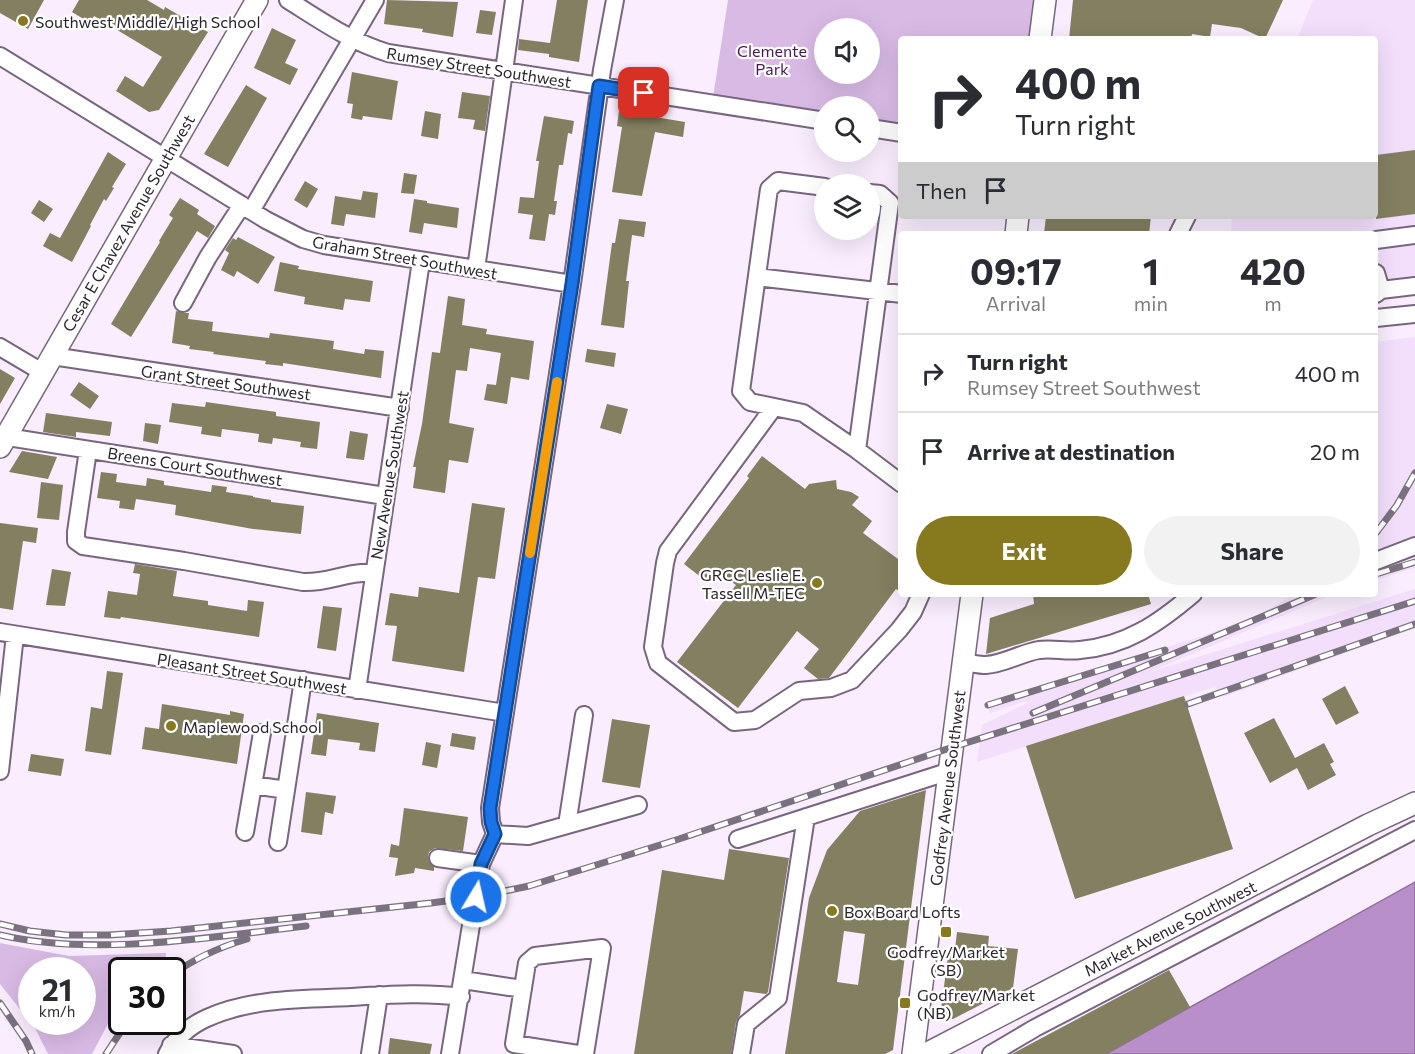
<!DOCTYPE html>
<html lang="en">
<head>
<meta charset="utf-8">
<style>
  :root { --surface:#fff; --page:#f2f2f3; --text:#2b2b33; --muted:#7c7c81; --line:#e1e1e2; --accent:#86791e }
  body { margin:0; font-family:Commissioner,sans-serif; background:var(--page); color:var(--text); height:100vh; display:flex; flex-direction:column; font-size:22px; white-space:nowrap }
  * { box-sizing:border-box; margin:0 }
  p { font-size:20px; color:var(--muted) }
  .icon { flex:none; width:33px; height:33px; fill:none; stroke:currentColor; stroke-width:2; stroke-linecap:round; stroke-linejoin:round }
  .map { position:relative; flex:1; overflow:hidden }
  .sheet { position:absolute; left:898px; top:231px; width:480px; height:366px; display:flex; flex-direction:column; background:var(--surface); border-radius:6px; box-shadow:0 6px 24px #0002 }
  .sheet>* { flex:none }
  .guide { position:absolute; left:898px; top:36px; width:480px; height:183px; border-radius:6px; box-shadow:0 6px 24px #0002; background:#fff; color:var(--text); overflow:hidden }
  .controls { position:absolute; left:814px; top:18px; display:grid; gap:12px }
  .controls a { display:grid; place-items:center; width:66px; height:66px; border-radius:50%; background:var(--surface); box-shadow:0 6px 24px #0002; font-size:30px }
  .speed { position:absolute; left:18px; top:957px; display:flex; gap:12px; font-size:30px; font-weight:700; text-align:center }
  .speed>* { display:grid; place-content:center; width:78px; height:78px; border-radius:50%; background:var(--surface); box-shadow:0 6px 24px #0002; line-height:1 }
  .speed small { font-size:15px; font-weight:400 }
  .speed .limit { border:3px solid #111; border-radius:9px; background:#fff; color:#111 }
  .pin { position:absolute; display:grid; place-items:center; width:51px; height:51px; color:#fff; margin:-26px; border-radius:12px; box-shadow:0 3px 9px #0006 }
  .me { position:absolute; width:66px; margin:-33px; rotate:9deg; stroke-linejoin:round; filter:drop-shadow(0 0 4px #0008) }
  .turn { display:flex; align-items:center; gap:21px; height:126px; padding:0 18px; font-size:27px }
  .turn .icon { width:78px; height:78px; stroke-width:2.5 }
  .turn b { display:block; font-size:42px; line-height:51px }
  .then { display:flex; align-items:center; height:57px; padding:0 18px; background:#0003; gap:12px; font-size:22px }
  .eta { display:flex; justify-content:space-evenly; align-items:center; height:102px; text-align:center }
  .eta b { font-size:36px; font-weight:700; line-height:42px }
  .cta { display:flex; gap:12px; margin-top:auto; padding:12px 18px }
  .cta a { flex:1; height:69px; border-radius:36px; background:var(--accent); color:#fff; font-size:24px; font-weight:700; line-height:69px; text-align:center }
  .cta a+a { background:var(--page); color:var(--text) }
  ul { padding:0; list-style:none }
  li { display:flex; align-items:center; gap:18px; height:78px; padding:0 18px; border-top:2px solid var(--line) }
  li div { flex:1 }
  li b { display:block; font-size:22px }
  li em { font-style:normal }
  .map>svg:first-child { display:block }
</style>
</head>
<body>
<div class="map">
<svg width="1415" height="1054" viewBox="0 0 1415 1054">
  <rect width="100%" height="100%" fill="#f9edfe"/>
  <path fill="#f3dffc" d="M1313,0H1415V292L1376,297V234H1231L1232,216H1376V39H1297Z
    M1415,337V540L1376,554V342Z
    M1415,559V568L1376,580V571Z
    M1415,589V628L1223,697L1214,687L977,762L982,725L1027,703L1026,701L990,713L987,702L1203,636L1260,614L1289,597L1302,594H1334L1147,673Z"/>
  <path fill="#d9bae5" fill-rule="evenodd" d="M728,0H1047L1041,39H902L901,133L870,128V106H825V121L712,104ZM825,28H870V74H825Z
    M0,943L69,956L166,953L165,963L157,970H122L121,1003L112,1016L92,1054H48L35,1028L0,984ZM32,970H82V1022H32Z"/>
  <path fill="#b98fca" stroke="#8e6f9b" stroke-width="1.5" d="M1415,882V1054H1106Z"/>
  <path fill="#837f61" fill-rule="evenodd" d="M0,0H44L28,29L0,13Z
    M79,0H147L164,10L165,7L208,32L159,110L149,112L116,91L125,76L143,87L162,57L94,16L90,23L72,12Z
    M387,0L458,2L453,37L422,32L423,29L384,24Z
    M557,0H588L579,62L549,57V54L518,50L519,39L550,43Z
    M1073,0H1283L1265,39L1241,28L1212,24L1210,37L1192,34L1191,39L1159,36V39H1069Z
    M480,10L496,12L492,35L476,33Z
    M272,28L296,40L285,63L298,69L290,85L254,68Z
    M352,72L398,81L392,120L363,116L362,120L351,118L353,104L347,103Z
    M246,85L267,98L228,167L204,154Z
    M462,92L490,96L485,131L473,129L475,120L458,118Z
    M425,111L441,114L438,139L421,136Z
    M619,111L685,122L683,137L655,132L642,196L612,192L622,127L617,126Z
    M544,116L574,121L572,134L568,133L563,165H559L554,201H557L555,215L549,214L545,241L529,239L533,215L518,213L520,197L534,198L539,161H536Z
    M1415,150V214L1376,219V155Z
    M108,152L126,164L112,187L114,188L106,201L104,199L90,225L91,226L72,262L43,246L50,233L60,238Z
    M404,173L417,175L414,194L401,193Z
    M305,181L318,189L307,208L294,200Z
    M363,191L378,193L375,218L346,214L344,226L331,224L335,196L361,200Z
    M180,198L199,210L197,214L215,226L208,238L197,231L131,337L111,324L160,242L159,241L173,218L169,215Z
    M414,199L427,201V203L459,208L457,228L424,223L422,234L409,232Z
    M39,200L53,209L44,222L31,213Z
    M1046,216H1151L1149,234H1044Z
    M619,219L646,222L644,237L632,235L626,281H629L624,328L601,325L612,243H615Z
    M238,237L275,257L258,284L237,271L234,277L221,270L229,253L225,250L233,238L236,240Z
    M280,262L299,266L298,269L373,281L370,302L345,299L343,310L304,304L305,297L274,291Z
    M448,296L465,299L462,325L487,329L486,334L534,341L529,380L511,377L507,404L484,400L487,384L496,385L501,353L470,348L467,371L456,370L449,423L474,428L468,463L449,460L445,493L413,488L416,467H413L422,424L432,352L440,353Z
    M176,311L183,313H189L188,319L213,322L212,331L269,338L270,333L334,341L333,349L364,354L365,349L384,351L381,378L283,363V366L265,364L266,361L213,354L214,352L189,349L190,346L172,343Z
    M587,349L616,353L614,367L585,362Z
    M0,369L15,378L0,404Z
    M79,382L99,396L90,409L70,395Z
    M206,402L276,412V416L320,422L317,449L300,447L301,442L273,438L272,444L258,442L259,434L222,429L221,437L201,434L202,427L169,422L172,403L205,407Z
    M607,404L628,409L621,434L600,428Z
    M46,413L112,422L110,436L76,432V437L43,432Z
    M145,423L161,425L158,444L143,441Z
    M350,431L368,434L364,460L346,458Z
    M22,451L57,457L48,479L9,472Z
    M762,456L805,489L809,484L836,480L837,489L851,492L859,497L852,505L872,521L863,533L902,562V593L896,589L829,678L818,679L804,668L819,649L797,631L738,708L677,662L736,585L715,570L707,582L684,564L749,478L747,476Z
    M101,472L117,474L116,482L146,486L147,478L164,481V485L211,492L212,485L227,487L226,492L253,496V497L271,500V502L304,506L301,534L253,529L175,515L176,505L136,499L134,510L119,508L120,501L97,498Z
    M41,482L63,485L59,520L37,518Z
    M472,503L505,508L495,579L478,577L464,672L392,661L397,626L385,625L390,593L418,597L419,587L459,593Z
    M0,523L38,528L36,543L23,541L13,610L0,608Z
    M135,564L177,571L173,596L208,601V605L247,611L248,600L264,602L259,637L121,617L120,619L104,617L108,591L137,595L140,574L133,573Z
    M52,569L71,572L65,606L46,605Z
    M1033,594H1148L1151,604L986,654L990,618L1034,604Z
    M323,606L342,608L336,651L317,648Z
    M107,671L123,673L111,755L85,751L91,707L102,709Z
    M1345,686L1359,713L1336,725L1322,699Z
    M1184,696L1233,849L1075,899L1026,746Z
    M162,704L230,715V711L244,714L237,764L142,749L145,727L159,729Z
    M317,713L379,723L375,752L359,750L360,743L328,739L326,756L311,754Z
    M1274,718L1295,758L1324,743L1334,762L1330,764L1336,775L1308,790L1297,768L1270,783L1244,733Z
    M612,719L650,725L640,788L602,782Z
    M452,733L476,737L474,750L450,746Z
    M426,742L441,745L437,768L422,765Z
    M31,754L64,759L61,776L28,771Z
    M926,790L893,1050L885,1054H785L809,898L827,850L860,811ZM844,931L865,934L858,985L837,982Z
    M306,792L336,796L333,814L325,812L322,835L301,832Z
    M404,808L468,817L463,851L435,848L429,852L428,857L429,862L434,867V871L415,868L414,873L395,876L398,858L389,857L391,844L399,846Z
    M729,849L789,858L768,992L766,994L744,991L740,1015L736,1022L731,1054H634L662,870L724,880Z
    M957,932L989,936L988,946L1018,949L1013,988L953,1019L940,1017L949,948L955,949Z
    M1169,970L1190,1007L1106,1054H1012Z
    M390,1038L432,1044L430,1054H388Z"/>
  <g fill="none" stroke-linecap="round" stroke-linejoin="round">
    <g stroke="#78667f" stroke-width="20">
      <path id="minor" d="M288,0C320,20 351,42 388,53L825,121
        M0,56L266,220L303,239L324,245L572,284
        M870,128L902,133
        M825,187L778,181L769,189L741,391L750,402L803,413L857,450L902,484
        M251,211L375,0
        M1178,234L1187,216
        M1376,240L1415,235
        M476,269L514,0
        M1376,273L1381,290
        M757,277L902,294
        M1376,294L1381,290L1415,286
        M183,303L208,257L242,205
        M1376,318L1415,314
        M0,347L42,372
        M52,356L400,408
        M774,407L668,551L665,563L653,647L658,663L734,722L755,720L799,691L831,688L852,680L899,630L913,612L921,594
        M0,436L385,496
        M88,450L76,532V541L83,546L184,561L303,582C330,583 346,571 374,573
        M857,450L890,203L880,194L870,193
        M1376,561L1415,546
        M0,632L505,713
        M963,662C971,663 979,665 986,665C1004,664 1021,653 1039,650C1053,648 1066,652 1080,650C1126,646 1159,623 1193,594
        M357,690L421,261
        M0,771L15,635
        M253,785L286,790
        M567,825L584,715
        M245,832L262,733
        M495,834L528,836L638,805
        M738,839L950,771
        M278,842L303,680
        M438,858L481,864
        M463,980L523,989
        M171,1045L233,1054
        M167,1054C175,1038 191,1025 207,1018C251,998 304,999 351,997C387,995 424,992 461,997
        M370,1054L379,995
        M450,1054L481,864L495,834L491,822L490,808L572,284L602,70L615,0
        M578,1054L514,1044L527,963L535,956L602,948L585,1054
        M741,1054L746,1024L778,998L806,817
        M991,1054L1035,1028L1415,830"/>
    </g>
    <g stroke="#78667f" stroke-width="24">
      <path id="major" d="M1040,39L1045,0
        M1016,234L1018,216
        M0,447L257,0
        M913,1054L972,594
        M926,1054L1368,825L1415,803"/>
    </g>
    <use href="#minor" stroke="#fff" stroke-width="16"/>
    <use href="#major" stroke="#fff" stroke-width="21"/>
    <g stroke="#7b727f" stroke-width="7">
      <path id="rail" d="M1376,533L1397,505L1415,473
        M1376,574L1415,562
        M1188,704L1415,624
        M988,705L1165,650
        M1033,713L1316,594
        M0,924L30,931L66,935H109L171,931L431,903L476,897L529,886L676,840L953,747L1415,601
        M0,935C94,957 211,937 306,926
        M172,975C195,958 220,947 247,939
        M0,1003L26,1041L32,1054
        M106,1054L127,1022"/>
    </g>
    <use href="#rail" stroke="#fff" stroke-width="4.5" stroke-dasharray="14" stroke-linecap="butt"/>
  </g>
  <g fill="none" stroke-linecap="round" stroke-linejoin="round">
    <g stroke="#114b97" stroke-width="15">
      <path id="route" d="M476,897L481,864L495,834L491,822L490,808L572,284L599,86L644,93"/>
    </g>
    <use href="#route" stroke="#1a73e8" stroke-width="10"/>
    <path stroke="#f59e0b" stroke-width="10" d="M530,553L557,382"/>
  </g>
  <g fill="#86791e" stroke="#fff" stroke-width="2">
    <circle cx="23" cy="21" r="6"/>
    <circle cx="817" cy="583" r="6"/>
    <circle cx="171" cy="726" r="6"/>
    <circle cx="832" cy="911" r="6"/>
    <rect x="940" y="926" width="12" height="12" rx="3"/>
    <rect x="899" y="997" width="12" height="12" rx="3"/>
  </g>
  <g text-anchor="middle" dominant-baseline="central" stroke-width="4.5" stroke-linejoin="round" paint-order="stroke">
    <g font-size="16" fill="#2b232e" stroke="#fff" text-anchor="start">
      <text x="35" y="21">Southwest Middle/High School</text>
      <text x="805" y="574" text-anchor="end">GRCC Leslie E.<tspan x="805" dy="18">Tassell M-TEC</tspan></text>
      <text x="183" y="726">Maplewood School</text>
      <text x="844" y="911">Box Board Lofts</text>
      <text x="946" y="951" text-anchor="middle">Godfrey/Market<tspan x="946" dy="18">(SB)</tspan></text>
      <text x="917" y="994">Godfrey/Market<tspan x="917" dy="18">(NB)</tspan></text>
    </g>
    <g font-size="16" fill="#4a155d" stroke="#fff">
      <text x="772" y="50">Clemente<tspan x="772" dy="18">Park</tspan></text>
    </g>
    <g font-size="16" fill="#2b232e" stroke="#fff">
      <text transform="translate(479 67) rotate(9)">Rumsey Street Southwest</text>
      <text transform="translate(128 223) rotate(-60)">Cesar E Chavez Avenue Southwest</text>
      <text transform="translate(405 257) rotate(10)">Graham Street Southwest</text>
      <text transform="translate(226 382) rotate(8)">Grant Street Southwest</text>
      <text transform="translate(195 466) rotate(9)">Breens Court Southwest</text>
      <text transform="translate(389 475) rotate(-81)">New Avenue Southwest</text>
      <text transform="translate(252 673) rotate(9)">Pleasant Street Southwest</text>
      <text transform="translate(947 788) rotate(-83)">Godfrey Avenue Southwest</text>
      <text transform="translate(1170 928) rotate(-27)">Market Avenue Southwest</text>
    </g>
  </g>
</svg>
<div class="controls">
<a><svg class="icon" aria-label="sound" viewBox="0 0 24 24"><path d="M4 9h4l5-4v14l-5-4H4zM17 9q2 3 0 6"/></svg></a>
<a><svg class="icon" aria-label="search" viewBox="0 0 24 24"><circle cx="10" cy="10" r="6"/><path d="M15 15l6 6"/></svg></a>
<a><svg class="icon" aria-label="layers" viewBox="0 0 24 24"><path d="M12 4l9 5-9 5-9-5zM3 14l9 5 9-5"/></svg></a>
</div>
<div class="speed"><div>21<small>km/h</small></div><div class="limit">30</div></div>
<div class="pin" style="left:644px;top:93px;background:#d93025"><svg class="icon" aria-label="arrive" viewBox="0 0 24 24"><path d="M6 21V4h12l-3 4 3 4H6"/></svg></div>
<svg class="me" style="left:476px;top:897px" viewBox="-20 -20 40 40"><circle r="17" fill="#1a73e8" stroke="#fff" stroke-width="3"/><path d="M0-11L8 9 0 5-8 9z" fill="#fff"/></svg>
<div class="guide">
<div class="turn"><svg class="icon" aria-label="right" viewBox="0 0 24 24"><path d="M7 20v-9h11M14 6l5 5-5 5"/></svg><div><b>400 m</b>Turn right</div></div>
<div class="then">Then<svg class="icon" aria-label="arrive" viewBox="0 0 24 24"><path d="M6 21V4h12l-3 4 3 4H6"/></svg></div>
</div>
<section class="sheet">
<div class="eta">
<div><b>09:17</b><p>Arrival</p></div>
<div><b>1</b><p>min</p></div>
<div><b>420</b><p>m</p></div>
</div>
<ul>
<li><svg class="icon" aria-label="right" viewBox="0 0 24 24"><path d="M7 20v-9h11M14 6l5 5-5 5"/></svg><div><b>Turn right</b><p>Rumsey Street Southwest</p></div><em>400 m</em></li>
<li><svg class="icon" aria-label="arrive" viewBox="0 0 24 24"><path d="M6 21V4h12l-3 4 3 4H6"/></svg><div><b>Arrive at destination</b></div><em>20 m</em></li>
</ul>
<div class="cta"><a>Exit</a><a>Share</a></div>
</section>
</div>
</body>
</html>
